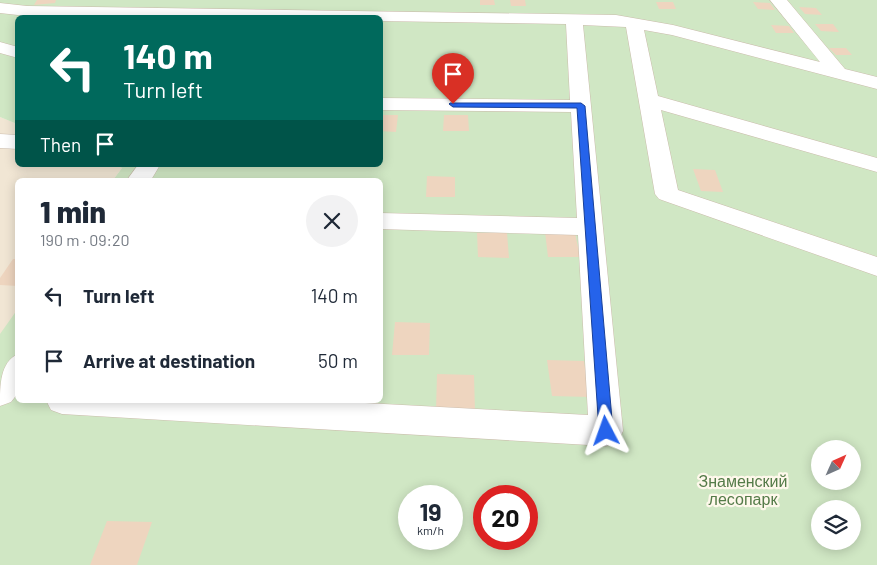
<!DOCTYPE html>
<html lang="en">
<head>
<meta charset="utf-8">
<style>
  :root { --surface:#fff; --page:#f2f2f3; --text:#1f2937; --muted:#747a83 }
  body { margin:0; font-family:Barlow,sans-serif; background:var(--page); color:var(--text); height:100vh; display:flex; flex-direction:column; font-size:19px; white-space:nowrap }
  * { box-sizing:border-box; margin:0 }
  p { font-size:16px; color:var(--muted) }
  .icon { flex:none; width:28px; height:28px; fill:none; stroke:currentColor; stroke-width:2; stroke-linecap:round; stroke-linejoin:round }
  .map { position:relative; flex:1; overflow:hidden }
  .panel { position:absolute; left:15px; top:178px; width:368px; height:225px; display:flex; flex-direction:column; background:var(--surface); border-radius:8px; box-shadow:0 2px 12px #0003 }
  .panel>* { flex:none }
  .top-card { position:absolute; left:15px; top:15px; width:368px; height:152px; border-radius:8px; box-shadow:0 2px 12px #0003; background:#00695c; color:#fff; overflow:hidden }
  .needle { width:32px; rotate:45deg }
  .controls { position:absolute; left:811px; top:440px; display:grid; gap:10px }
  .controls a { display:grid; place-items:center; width:50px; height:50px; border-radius:50%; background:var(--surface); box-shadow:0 2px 12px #0003; font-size:25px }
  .speed { position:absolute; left:398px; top:485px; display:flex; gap:10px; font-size:25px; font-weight:700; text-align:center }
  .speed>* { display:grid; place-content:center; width:65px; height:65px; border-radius:50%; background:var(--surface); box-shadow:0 2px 12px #0003; line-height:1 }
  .speed small { font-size:12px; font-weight:400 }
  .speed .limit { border:8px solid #d22; background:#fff; color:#111 }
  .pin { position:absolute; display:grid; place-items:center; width:42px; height:42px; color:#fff; margin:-51px -21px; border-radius:50% 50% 50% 0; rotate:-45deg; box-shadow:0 0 5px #0007 }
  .pin .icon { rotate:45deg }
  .me { position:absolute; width:55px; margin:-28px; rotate:356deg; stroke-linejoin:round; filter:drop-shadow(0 0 4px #0008) }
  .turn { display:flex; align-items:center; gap:18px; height:105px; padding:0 25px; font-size:22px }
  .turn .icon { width:65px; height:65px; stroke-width:2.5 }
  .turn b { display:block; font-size:35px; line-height:42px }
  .then { display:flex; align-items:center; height:48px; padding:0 25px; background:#0003; gap:10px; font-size:19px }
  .round { display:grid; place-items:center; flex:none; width:52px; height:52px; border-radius:26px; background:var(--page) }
  .head { display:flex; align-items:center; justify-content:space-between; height:85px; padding:0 25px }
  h1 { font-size:30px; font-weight:800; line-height:38px }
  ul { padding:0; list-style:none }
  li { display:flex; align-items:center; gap:15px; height:65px; padding:0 25px }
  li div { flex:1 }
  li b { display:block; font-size:19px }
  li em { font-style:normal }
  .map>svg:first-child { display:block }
</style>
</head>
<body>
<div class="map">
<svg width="877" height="565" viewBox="0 0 877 565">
  <rect width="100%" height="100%" fill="#faf4e5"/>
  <path fill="#f1e6d4" d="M0,117L17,124L18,165H116L122,168L113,180H18L17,316L0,340Z"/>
  <path fill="#d0e7c4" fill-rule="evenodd" d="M0,0H877V565H0V334L17,310L18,400H380V180H113L122,168L116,165H380V18H18L17,124L0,117ZM820,449H852V481H820ZM409,496H451V539H409ZM484,496H526V539H484ZM820,509H852V541H820Z"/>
  <path fill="#eed5bf" d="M37,0H56L55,3L34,5Z
    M480,0H494L495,5H480Z
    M510,0H525L526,6H511Z
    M656,2H673L676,9H659Z
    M753,2L770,3L775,10L758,9Z
    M799,7L816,8L822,15L805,14Z
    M815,24H833L839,32L821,31Z
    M771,25L789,26L794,33H776Z
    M829,48H846L852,55H836Z
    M380,115H398L396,132L380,131Z
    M444,115H468L469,131H443Z
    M693,169L715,170L723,192L701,191Z
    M427,176L455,177V197H426Z
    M545,232L575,233L580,257H548Z
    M477,233H507L509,258L478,257Z
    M13,259H18V286L0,285V278Z
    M395,322L430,323L429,355H392Z
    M547,360L584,361L590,397L552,396Z
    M437,374L474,375L475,412L436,411Z
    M107,521L152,522L137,565H90Z"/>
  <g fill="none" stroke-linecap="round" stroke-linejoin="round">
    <g stroke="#cbbcac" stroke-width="1">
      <path id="minor" d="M770,0H787L845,69L877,77V89L672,35L644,30L658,96L877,158V172L661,110L678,190L877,257V276L659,199L655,194L626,27L583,25L623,431L618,441L606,446L62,414L51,410L46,400H309L588,415L578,235L380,229V213L577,218L571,112L380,110V98L570,100L566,24L380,21V18L27,16L0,13V3L27,6L616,15L673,25L820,62Z
        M0,42L18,47V58L0,53Z
        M0,134L18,135V149L0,148Z
        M138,165H160L151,180H127Z
        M18,354V393L11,402L0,406C0,385 0,362 18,354Z"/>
    </g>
    <use href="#minor" fill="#fff" fill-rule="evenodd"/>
  </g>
  <path fill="#2563eb" stroke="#184099" d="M450,103H581L585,106L613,431L611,435L606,437L601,435L599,431L577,108L453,107L449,104Z"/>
  <g text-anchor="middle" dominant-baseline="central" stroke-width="4.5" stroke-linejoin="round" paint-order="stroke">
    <g font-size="16" fill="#547b48" stroke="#fef8eb">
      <text x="743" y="480">Знаменский<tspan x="743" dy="18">лесопарк</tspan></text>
    </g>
  </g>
</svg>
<div class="controls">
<a><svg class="needle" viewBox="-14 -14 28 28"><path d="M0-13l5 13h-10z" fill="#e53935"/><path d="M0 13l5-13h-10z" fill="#747a83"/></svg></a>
<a><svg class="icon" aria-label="layers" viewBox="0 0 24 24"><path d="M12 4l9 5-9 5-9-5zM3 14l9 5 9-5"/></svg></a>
</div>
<div class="speed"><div>19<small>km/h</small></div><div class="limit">20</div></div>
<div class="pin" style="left:453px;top:104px;background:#d93025"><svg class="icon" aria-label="arrive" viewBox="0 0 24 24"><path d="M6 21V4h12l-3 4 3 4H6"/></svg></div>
<svg class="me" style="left:606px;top:431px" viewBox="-20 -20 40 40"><path d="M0-17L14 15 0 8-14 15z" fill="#2563eb" stroke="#fff" stroke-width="4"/></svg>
<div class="top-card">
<div class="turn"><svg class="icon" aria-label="left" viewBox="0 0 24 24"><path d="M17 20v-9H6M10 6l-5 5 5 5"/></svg><div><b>140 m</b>Turn left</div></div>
<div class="then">Then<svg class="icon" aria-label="arrive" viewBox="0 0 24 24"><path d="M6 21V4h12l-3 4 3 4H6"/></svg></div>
</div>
<section class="panel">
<div class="head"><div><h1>1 min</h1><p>190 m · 09:20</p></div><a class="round"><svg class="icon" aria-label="close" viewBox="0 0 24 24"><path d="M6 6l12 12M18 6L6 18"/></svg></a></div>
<ul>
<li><svg class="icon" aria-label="left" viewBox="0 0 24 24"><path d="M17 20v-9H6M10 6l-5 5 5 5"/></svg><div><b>Turn left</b></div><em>140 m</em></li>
<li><svg class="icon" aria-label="arrive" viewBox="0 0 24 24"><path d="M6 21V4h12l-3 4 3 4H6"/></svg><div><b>Arrive at destination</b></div><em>50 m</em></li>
</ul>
</section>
</div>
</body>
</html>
